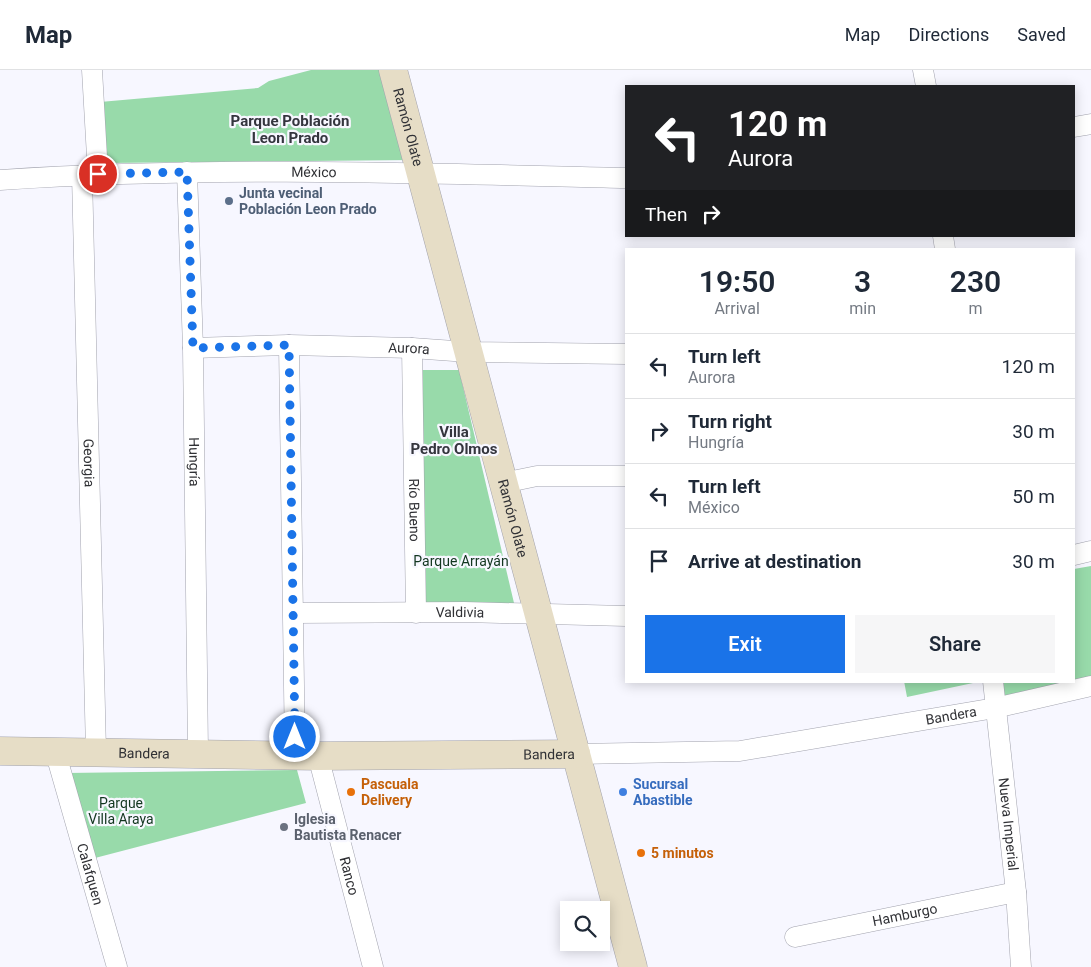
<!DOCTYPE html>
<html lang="en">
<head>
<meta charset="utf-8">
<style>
  :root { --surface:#fff; --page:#f6f6f7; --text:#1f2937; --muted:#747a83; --line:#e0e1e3; --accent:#1a73e8 }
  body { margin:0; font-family:Roboto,sans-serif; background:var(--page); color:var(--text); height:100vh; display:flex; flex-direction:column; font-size:19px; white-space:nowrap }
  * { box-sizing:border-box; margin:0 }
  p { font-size:16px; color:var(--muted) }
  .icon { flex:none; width:28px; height:28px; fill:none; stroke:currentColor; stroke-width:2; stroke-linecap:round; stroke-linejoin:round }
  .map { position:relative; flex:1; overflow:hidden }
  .drawer { position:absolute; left:625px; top:178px; width:450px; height:435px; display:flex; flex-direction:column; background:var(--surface); border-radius:0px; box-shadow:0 2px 12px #0003 }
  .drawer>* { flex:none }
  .banner { position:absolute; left:625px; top:15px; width:450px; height:152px; border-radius:0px; box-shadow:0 2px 12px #0003; background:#202124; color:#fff; overflow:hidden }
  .tools { position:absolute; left:560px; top:831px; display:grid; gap:10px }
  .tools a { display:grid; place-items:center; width:50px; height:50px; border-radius:0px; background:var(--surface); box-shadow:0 2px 12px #0003; font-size:25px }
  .pin { position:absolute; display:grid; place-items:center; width:42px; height:42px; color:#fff; margin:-21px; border:2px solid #fff; border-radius:50%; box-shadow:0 1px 5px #0007 }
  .me { position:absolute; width:55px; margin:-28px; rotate:0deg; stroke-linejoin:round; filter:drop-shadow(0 0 4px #0008) }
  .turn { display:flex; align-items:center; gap:18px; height:105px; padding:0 20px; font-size:22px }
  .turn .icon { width:65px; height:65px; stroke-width:2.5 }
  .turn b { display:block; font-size:35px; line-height:42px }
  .then { display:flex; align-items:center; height:48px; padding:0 20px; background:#0003; gap:10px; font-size:19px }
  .eta { display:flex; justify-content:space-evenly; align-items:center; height:85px; text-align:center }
  .eta b { font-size:30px; font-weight:600; line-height:35px }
  .cta { display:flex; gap:10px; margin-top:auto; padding:10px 20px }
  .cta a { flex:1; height:58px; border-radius:0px; background:var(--accent); color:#fff; font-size:20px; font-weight:600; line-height:58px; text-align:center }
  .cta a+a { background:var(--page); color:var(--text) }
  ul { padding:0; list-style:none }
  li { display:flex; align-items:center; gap:15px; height:65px; padding:0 20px; border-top:1px solid var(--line) }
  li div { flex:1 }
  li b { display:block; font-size:19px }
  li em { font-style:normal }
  header { display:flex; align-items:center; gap:30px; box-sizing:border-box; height:70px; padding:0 25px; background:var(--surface); border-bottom:1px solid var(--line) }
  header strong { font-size:24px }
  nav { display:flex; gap:28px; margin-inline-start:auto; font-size:18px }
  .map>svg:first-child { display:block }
</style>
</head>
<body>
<header>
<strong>Map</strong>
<nav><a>Map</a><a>Directions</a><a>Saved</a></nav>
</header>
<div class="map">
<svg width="1091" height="897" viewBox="0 0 1091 897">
  <rect width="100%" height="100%" fill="#f7f7ff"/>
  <path fill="#98daaa" d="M311,0H381L414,90L106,93L100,32L258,18L269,11Z
    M416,300H459L514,533L418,537Z
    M1091,496V611L997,631L995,611H1074V499Z
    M904,611H973V613L907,627Z
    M297,700L306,733L95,788L66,703Z"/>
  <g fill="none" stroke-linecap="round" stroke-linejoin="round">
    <g stroke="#a2a3ae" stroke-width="21">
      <g id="street">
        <path d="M92,0L98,104"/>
        <path d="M923,0L926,16"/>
        <path d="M1074,57L1091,54"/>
        <path id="s1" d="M187,102L193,278L198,682"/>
        <path id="s2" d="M82,105L96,681"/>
        <path id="s3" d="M0,110C208,96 418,103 626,108"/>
        <path d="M943,166L945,179"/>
        <path d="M289,275L295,684"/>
        <path id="s4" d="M193,278L289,275L412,278L468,282L626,284"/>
        <path id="s5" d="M412,278L416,543"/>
        <path d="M503,413L537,406H626"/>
        <path d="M1074,485L1091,481"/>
        <path id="s6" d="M294,543L464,542L626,546"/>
        <path id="s7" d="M993,611L1016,822L1021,897"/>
        <path id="s8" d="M55,681L117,897"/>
        <path id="s9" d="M576,684L740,681L995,638L1091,616"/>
        <path id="s10" d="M318,686L373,897"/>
        <path id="s11" d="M795,867L1016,822"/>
      </g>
    </g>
    <g stroke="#a2a3ae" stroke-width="29">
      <g id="secondary">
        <path id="s12" d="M393,0L633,897"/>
        <path id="s13" d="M0,681L318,686L576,684"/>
      </g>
    </g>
    <use href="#street" stroke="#fff" stroke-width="20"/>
    <use href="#secondary" stroke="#e6ddc6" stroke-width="28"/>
  </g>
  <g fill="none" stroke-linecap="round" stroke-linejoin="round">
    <path stroke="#1a73e8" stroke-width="9" stroke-dasharray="0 16.2" d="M98,104L187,102L193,278L289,275L295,667"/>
  </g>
  <circle fill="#5c6f8a" stroke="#f7f7ff" stroke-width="2" cx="229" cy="131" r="5"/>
  <g fill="#e8710a" stroke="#f7f7ff" stroke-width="2">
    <circle cx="351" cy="722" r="5"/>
    <circle cx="641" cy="783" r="5"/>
  </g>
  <circle fill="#3f7fe0" stroke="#f7f7ff" stroke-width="2" cx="623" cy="722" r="5"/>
  <circle fill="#6b7280" stroke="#f7f7ff" stroke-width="2" cx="284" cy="757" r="5"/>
  <g text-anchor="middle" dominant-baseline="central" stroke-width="4.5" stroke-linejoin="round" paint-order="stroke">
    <g font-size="14" fill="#303135" stroke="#f7f7ff">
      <text stroke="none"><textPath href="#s12" startOffset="59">Ramón Olate</textPath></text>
      <text stroke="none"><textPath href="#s3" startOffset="314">México</textPath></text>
      <text stroke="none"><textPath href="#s4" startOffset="216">Aurora</textPath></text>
      <text stroke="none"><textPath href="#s1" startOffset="290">Hungría</textPath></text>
      <text stroke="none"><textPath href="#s2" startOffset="288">Georgia</textPath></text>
      <text stroke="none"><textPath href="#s5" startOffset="162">Río Bueno</textPath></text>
      <text stroke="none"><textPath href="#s12" startOffset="464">Ramón Olate</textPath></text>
      <text stroke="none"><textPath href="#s6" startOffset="166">Valdivia</textPath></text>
      <text stroke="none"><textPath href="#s9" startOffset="378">Bandera</textPath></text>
      <text stroke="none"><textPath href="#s13" startOffset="144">Bandera</textPath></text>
      <text stroke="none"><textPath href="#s13" startOffset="549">Bandera</textPath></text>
      <text stroke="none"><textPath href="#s7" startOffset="144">Nueva Imperial</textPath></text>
      <text stroke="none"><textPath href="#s8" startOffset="128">Calafquen</textPath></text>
      <text stroke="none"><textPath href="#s10" startOffset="124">Ranco</textPath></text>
      <text stroke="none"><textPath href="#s11" startOffset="112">Hamburgo</textPath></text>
    </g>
    <g font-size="14" font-weight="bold" fill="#4e5e75" stroke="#f7f7ff" text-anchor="start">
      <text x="239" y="123">Junta vecinal<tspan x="239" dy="16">Población Leon Prado</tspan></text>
    </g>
    <g font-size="14" fill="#12361f" stroke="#f7f7ff">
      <text x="461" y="491">Parque Arrayán</text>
      <text x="121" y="733">Parque<tspan x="121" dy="16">Villa Araya</tspan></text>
    </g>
    <g font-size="14" font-weight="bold" fill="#c56008" stroke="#f7f7ff" text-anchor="start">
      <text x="361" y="714">Pascuala<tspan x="361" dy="16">Delivery</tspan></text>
      <text x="651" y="783">5 minutos</text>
    </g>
    <g font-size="14" font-weight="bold" fill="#366cbe" stroke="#f7f7ff" text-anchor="start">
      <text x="633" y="714">Sucursal<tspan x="633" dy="16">Abastible</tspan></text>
    </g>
    <g font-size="14" font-weight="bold" fill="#5b616d" stroke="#f7f7ff" text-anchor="start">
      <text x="294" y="749">Iglesia<tspan x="294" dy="16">Bautista Renacer</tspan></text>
    </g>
    <g font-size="15" font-weight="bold" fill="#34353e" stroke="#f7f7ff">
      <text x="290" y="51">Parque Población<tspan x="290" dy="17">Leon Prado</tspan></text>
      <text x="454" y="362">Villa<tspan x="454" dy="17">Pedro Olmos</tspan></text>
    </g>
  </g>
</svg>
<div class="tools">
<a><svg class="icon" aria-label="search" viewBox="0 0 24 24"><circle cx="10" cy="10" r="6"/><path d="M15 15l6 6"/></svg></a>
</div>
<div class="pin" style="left:98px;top:104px;background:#d93025"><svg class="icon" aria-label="arrive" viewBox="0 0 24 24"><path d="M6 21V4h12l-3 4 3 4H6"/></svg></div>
<svg class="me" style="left:295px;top:667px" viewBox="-20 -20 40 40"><circle r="17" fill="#1a73e8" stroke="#fff" stroke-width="3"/><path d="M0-11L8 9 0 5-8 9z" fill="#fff"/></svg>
<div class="banner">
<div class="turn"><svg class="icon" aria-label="left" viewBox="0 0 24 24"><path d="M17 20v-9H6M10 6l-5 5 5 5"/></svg><div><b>120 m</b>Aurora</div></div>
<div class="then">Then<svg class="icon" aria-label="right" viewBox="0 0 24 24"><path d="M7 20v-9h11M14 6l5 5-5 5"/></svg></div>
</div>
<section class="drawer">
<div class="eta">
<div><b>19:50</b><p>Arrival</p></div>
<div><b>3</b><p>min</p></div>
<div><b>230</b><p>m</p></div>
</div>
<ul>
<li><svg class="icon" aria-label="left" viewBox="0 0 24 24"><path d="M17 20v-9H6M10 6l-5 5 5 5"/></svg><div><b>Turn left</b><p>Aurora</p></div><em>120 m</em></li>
<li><svg class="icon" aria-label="right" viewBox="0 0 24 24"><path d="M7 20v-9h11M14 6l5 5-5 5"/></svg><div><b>Turn right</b><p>Hungría</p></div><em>30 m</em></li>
<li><svg class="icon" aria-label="left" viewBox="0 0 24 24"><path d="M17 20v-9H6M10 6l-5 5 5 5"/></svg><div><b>Turn left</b><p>México</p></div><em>50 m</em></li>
<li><svg class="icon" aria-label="arrive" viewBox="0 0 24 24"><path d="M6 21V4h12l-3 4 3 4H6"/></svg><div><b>Arrive at destination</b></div><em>30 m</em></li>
</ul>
<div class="cta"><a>Exit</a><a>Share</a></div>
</section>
</div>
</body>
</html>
